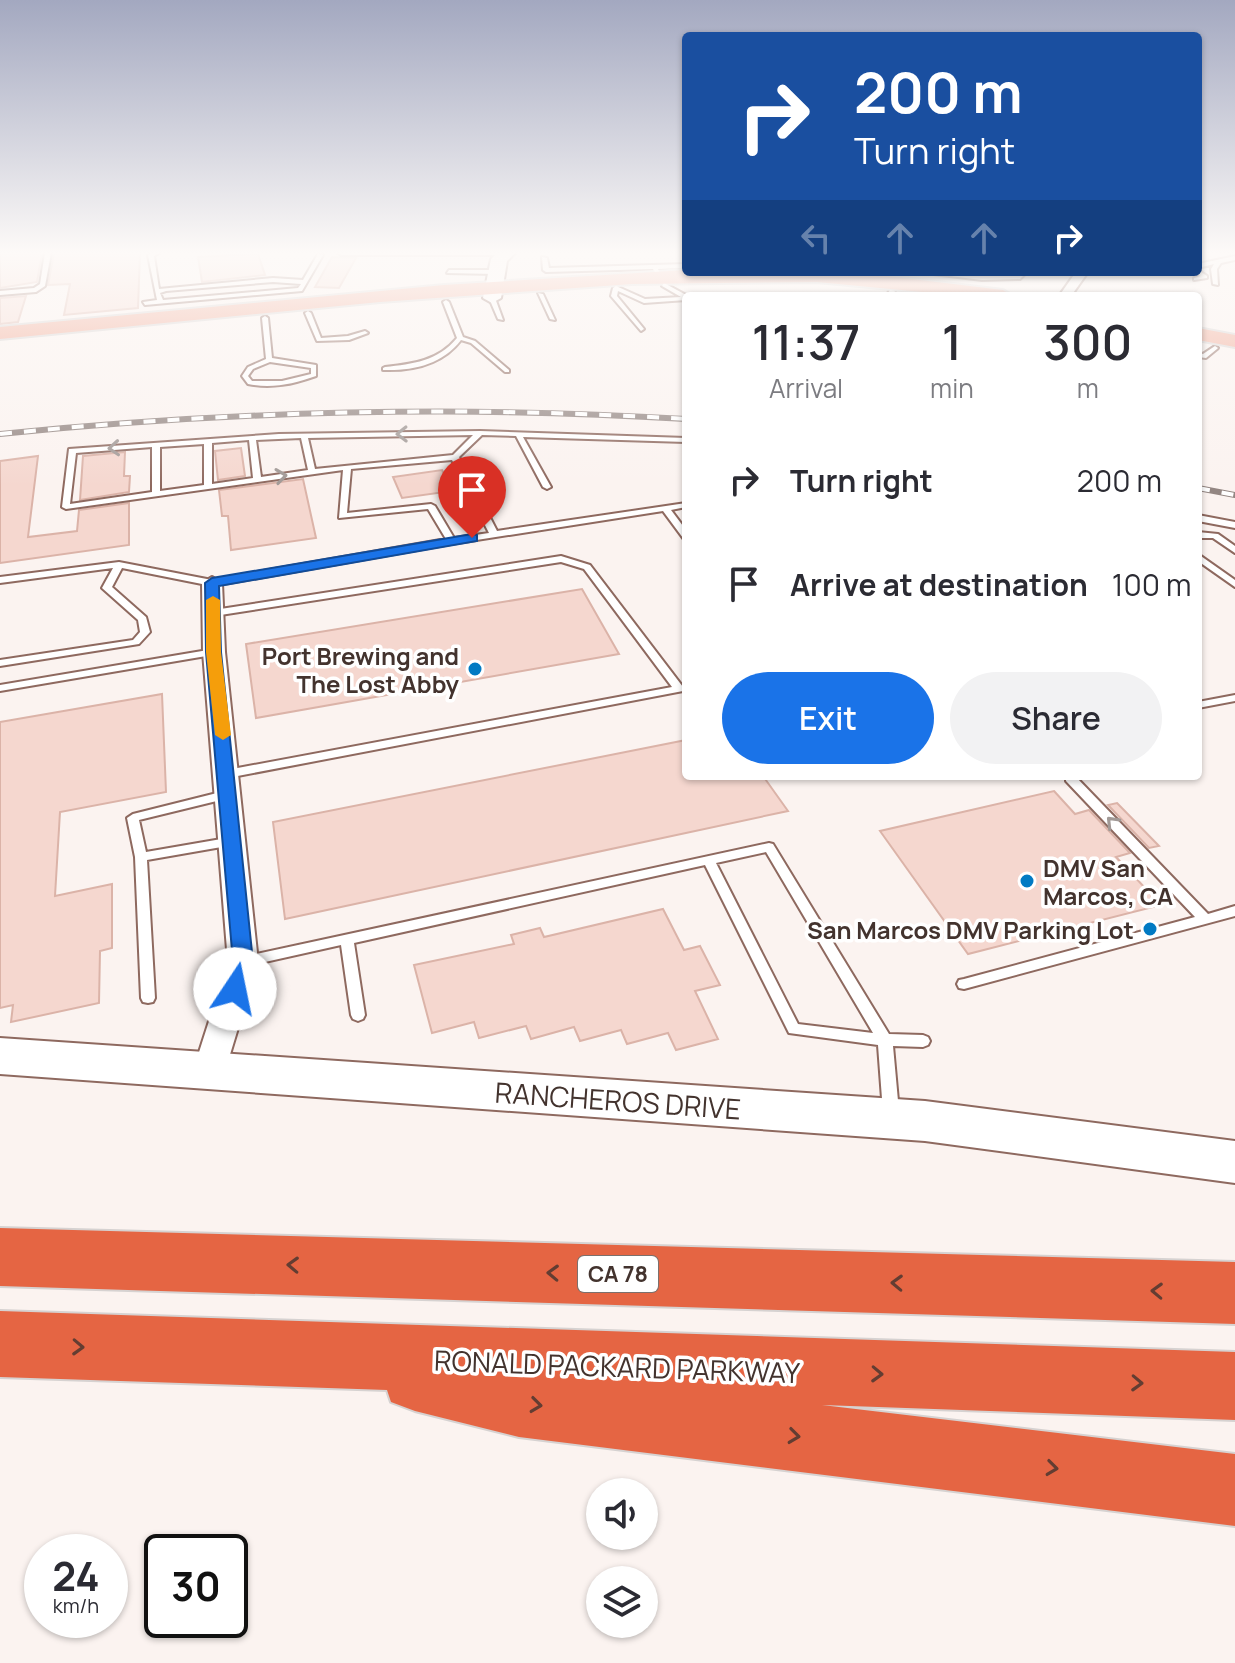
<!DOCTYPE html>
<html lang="en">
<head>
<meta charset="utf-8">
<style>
  :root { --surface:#fff; --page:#f2f2f3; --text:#2b2b33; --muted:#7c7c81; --accent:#1a73e8 }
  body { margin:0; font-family:Manrope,sans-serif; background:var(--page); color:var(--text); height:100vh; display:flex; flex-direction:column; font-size:30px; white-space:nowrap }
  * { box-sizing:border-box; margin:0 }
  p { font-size:26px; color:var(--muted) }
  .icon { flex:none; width:44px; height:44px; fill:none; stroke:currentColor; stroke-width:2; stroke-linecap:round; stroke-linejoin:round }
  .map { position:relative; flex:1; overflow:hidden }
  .drawer { position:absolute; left:682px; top:292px; width:520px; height:488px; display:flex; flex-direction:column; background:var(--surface); border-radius:8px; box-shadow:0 2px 6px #0004 }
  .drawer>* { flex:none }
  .hud { position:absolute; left:682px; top:32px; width:520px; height:244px; border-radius:8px; box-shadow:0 2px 6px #0004; background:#1a4fa0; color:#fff; overflow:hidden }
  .controls { position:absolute; left:586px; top:1478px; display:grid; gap:16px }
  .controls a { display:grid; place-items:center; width:72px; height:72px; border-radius:50%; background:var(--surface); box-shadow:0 2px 6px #0004; font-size:40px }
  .speed { position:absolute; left:24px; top:1534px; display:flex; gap:16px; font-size:40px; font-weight:700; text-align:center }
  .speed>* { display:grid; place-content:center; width:104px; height:104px; border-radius:50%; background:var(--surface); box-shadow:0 2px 6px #0004; line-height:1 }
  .speed small { font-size:20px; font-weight:400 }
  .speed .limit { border:4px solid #111; border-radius:12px; background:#fff; color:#111 }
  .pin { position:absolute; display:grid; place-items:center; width:68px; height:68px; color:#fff; margin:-82px -34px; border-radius:50% 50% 50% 0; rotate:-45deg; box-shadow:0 0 8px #0007 }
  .pin .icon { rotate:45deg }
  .me { position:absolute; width:88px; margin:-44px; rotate:11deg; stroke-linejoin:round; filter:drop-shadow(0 0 6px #0008) }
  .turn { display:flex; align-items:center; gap:28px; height:168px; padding:0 40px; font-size:36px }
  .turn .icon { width:104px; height:104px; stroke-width:2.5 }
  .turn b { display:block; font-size:56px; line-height:68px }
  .lanes { display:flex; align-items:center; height:76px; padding:0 40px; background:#0003; justify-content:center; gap:40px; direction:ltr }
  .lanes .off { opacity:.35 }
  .eta { display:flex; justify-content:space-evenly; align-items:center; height:136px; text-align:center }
  .eta b { font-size:48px; font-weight:600; line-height:56px }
  .cta { display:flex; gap:16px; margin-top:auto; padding:16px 40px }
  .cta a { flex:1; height:92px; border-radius:48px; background:var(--accent); color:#fff; font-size:32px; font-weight:600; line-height:92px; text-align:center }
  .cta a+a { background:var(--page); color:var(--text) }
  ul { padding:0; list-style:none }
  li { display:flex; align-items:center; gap:24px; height:104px; padding:0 40px }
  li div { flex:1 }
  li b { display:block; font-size:30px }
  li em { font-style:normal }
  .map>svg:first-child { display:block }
</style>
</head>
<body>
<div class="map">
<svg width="1235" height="1663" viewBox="0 0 1235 1663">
  <rect width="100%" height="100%" fill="#fbf3f0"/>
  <path fill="#f5d7cf" stroke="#dbb3a8" stroke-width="2" d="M0,253H42L37,282L0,288Z
    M54,253H140L138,308L64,315L70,284L48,285Z
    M258,254L265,275L202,282L198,257Z
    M332,257L356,258L339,288L315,287Z
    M26,296L18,322L0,324V298Z
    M241,448L245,476L218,480L215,451Z
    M125,452L124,476H130L129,492L80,500L83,456Z
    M38,456L28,537L77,531L79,510L129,503V545L0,563V461Z
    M442,470L452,491L402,498L393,477Z
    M303,479L316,538L231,550L228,516H222L219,490Z
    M582,589L619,654L256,718L246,644Z
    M162,694L166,792L60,812L55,896L112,884V948L100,951L99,1003L11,1022L13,1005L0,1008V722Z
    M686,740V776H763L788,811L285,919L273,822Z
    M1054,791L1075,814L1089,810L1130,853L1116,857L1161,905L968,954L880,831Z
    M1117,803L1159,846L1149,848L1108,805Z
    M663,909L684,950L700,946L720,985L695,991L718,1039L676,1050L668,1033L627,1044L621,1030L580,1041L574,1027L531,1039L526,1026L479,1038L474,1022L432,1033L414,965L514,944L511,935L540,928L544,937Z"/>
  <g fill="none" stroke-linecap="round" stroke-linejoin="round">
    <g stroke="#8e695f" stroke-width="4">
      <path id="lane" d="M45,253H51L45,286L36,292L0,295V291L34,288L40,284Z
        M152,253H159L154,256L159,289L273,278L303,280L318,254L323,255L302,291L145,305L143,302L157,300L148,255ZM273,282L301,284L298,288L163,300L160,293L166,291Z
        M338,253H509L506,255H341Z
        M1235,256V260L1221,263L1217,269L1218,285L1213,284L1211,269L1214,264L1198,268V264Z
        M542,257L547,258L549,268L686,264V268L658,269L661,275L658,277L653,269L546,272L543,270Z
        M449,270H496L499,272L496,274L447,273Z
        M1198,270L1207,276V278L1194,280V278L1200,276L1195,272Z
        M917,272L982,276L1018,275L1021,272H1027L1020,279L982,280Z
        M664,283L688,296H686V300L644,303L618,291L617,296L644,329L641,331L611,296L613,288L616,286L645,299L681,297L662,286Z
        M890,290L895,291L892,296H886Z
        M538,293L543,294L555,320L550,319Z
        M492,296L495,298L503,320L498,319L489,298Z
        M446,300L449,302L463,337L475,341L509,370V372H505L471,343L461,340C442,365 412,371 383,370V368L385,367C413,364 438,361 457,338L443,302Z
        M308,311L311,313L321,338L348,336L365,331L368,333L349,340L317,341L305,313Z
        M265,316L268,318L272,358L316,365V376C293,384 272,389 248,384L242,376L248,367L266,359L262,318ZM270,362L311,368V374L282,381H252L248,376L253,369Z
        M1215,346L1218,348L1217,349L1206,358L1198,357V353L1203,354Z
        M480,431L686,438V442L523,437L551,487L547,489L543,487L516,436L482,435L459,457L497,531L686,503V507L671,510L686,530V539L683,538L663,511L451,544L212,586L122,568L112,587L146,617L150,632L139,644L0,666V660L133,640L140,632L138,620L102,588L113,568L0,583V577L119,562L212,580L446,539L428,509L339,518L343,470L66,509L62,507L69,449L279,434ZM473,435L453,455L315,469L308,438ZM301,438L308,470L261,477L256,440ZM249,440L253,478L212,484V443ZM204,444V485L160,491V447ZM152,447V492L70,504L76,453ZM452,460L489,533L454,538L435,506L431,504L347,513L351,469Z
        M1198,515L1235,522V528L1198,521Z
        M1198,532L1218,534L1235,546V553L1213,538H1198Z
        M1198,554L1235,580V587L1198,561Z
        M561,556L590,565L683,687L684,689L683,691L227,778L223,777L221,774L223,771L227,770L672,687L584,569L561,562L214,616L209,613L214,610Z
        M214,649L219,652L218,654L0,691V685Z
        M1235,695V701L1198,708V702Z
        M1066,776H1075L1208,914L1235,906V916L964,989L959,988L957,984L959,980L964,979L1195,917L1066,781Z
        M229,790L233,791L235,794L233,797L139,820L146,852L233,837L239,841L233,845L147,860L155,998L153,1002L148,1003L143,1002L141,998L135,857L127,818L133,814Z
        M769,843L773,844L889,1034L923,1035L928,1037L930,1041L928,1045L923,1047L893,1046L899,1112L896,1117L891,1119L886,1117L883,1112L878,1045L789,1033L705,865L354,943L365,1015L363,1019L358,1021L353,1019L351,1015L341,945L243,967L238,966L236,962L238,958L243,957ZM766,852L873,1033L798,1024L716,863Z"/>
    </g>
    <g stroke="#8e695f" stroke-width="4">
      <path id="street" d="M1076,272H1088L1071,296H1059Z
        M212,577L222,583L225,652L258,962L225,1071L220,1080L209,1084L198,1080L193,1071L228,962L203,652L202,583Z"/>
    </g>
    <g stroke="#8e695f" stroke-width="4">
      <path id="secondary" d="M497,253H515L507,261L501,298L492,303L483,298L491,259Z
        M0,1038L925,1101L1235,1141V1183L925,1141L0,1074Z"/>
    </g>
    <g stroke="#d6d2d1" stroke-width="4">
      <path id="primary" d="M686,270L879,275L1003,290L1013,296H964L817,282L632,284L380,302L0,339V327L444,285Z
        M1198,328L1235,335V347L1198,340Z"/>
    </g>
    <g stroke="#d6d2d1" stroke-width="4">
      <path id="highway" d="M0,1228L1235,1262V1324L0,1286Z
        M0,1311L1235,1352V1420L822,1405L1235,1454V1526L519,1437L415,1411L391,1402L387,1390L0,1377Z"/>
    </g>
    <use href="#lane" fill="#fff" fill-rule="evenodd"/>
    <use href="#street" fill="#fff" fill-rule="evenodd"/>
    <use href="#secondary" fill="#fff" fill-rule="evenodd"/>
    <use href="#primary" fill="#efa38e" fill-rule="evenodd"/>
    <use href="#highway" fill="#e56543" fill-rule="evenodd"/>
    <g stroke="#938682" stroke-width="6">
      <path id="rail" d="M0,434C229,411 456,405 686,419
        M1198,488L1235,495"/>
    </g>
    <use href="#rail" stroke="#fff" stroke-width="4" stroke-dasharray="12" stroke-linecap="butt"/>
  </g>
  <defs><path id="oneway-chevron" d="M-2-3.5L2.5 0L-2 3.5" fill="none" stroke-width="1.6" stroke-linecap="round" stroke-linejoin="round" transform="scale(2)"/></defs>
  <g stroke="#a19996">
    <use href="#oneway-chevron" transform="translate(402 434) rotate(179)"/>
    <use href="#oneway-chevron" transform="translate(114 448) rotate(176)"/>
    <use href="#oneway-chevron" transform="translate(281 476) rotate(-8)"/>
    <use href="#oneway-chevron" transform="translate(1112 822) rotate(-134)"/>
  </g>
  <g stroke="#633d32">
    <use href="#oneway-chevron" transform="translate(293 1265) rotate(-178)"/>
    <use href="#oneway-chevron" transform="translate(553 1273) rotate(-178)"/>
    <use href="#oneway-chevron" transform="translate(897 1283) rotate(-178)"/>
    <use href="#oneway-chevron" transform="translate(1157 1291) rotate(-178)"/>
    <use href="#oneway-chevron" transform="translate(78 1347) rotate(2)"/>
    <use href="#oneway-chevron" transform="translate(877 1374) rotate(2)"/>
    <use href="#oneway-chevron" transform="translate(1137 1383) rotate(2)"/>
    <use href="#oneway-chevron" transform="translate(536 1405) rotate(7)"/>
    <use href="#oneway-chevron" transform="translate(794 1436) rotate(7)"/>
    <use href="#oneway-chevron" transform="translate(1052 1468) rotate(7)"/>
  </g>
  <linearGradient id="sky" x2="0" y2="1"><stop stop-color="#a3a8c0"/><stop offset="0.52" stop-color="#fdfaf8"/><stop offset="1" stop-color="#fdfaf8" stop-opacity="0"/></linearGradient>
  <rect width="1235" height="486" fill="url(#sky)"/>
  <path fill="#1a73e8" stroke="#114b97" stroke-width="2" d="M472,534L477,535V541L219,586L221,652L253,962L242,995H227L224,989L233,962L206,652L205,583L212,578Z"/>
  <path fill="#f59e0b" d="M213,596L220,600L221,652L231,735L223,740L215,735L206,652V600Z"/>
  <g fill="#017ac3" stroke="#fff" stroke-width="3">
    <circle cx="475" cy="669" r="8"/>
    <circle cx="1027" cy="881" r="8"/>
    <circle cx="1150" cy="929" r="8"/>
  </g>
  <g text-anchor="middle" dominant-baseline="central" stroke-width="7" stroke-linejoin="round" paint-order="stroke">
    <rect fill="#fff" stroke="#7b706d" stroke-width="2" x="578" y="1256" width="80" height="36" rx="6"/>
    <g font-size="22" font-weight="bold" fill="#43332e">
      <text x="618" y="1274">CA 78</text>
    </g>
    <g font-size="24" font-weight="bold" fill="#43332e" stroke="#fff" text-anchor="end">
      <text x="459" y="655">Port Brewing and<tspan x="459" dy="28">The Lost Abby</tspan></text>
      <text x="1043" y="867" text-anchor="start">DMV San<tspan x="1043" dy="28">Marcos, CA</tspan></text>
      <text x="1134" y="929">San Marcos DMV Parking Lot</text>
    </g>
    <g font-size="28" fill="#43332e" stroke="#fff">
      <text transform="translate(618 1100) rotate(4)">RANCHEROS DRIVE</text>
      <text transform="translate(617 1366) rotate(2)">RONALD PACKARD PARKWAY</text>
    </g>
  </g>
</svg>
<div class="controls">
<a><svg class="icon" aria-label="sound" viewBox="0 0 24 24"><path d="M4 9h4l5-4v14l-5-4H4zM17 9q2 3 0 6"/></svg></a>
<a><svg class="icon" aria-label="layers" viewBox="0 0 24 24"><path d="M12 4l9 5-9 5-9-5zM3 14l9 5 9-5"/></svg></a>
</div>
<div class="speed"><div>24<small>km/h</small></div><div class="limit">30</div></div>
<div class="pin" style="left:472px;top:538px;background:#d93025"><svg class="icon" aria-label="arrive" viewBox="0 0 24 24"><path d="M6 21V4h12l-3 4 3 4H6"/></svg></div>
<svg class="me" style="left:235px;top:989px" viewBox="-20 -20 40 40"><circle r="19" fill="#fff"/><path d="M0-13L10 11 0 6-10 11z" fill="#1a73e8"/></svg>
<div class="hud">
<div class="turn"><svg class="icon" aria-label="right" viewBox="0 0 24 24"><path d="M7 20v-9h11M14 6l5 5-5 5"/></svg><div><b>200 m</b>Turn right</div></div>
<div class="lanes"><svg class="icon off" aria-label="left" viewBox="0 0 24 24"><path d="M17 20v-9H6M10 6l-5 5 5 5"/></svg><svg class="icon off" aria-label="ahead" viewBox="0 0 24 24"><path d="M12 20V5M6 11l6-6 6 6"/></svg><svg class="icon off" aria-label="ahead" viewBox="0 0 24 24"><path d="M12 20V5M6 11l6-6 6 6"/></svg><svg class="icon" aria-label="right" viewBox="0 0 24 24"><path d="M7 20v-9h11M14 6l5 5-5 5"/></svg></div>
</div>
<section class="drawer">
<div class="eta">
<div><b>11:37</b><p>Arrival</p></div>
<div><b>1</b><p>min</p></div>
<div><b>300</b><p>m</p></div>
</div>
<ul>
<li><svg class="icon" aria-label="right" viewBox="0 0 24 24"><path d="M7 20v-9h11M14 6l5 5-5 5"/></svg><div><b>Turn right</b></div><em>200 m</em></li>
<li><svg class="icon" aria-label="arrive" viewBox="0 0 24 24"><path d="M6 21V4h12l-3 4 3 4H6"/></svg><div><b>Arrive at destination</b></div><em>100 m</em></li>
</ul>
<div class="cta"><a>Exit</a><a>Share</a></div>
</section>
</div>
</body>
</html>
